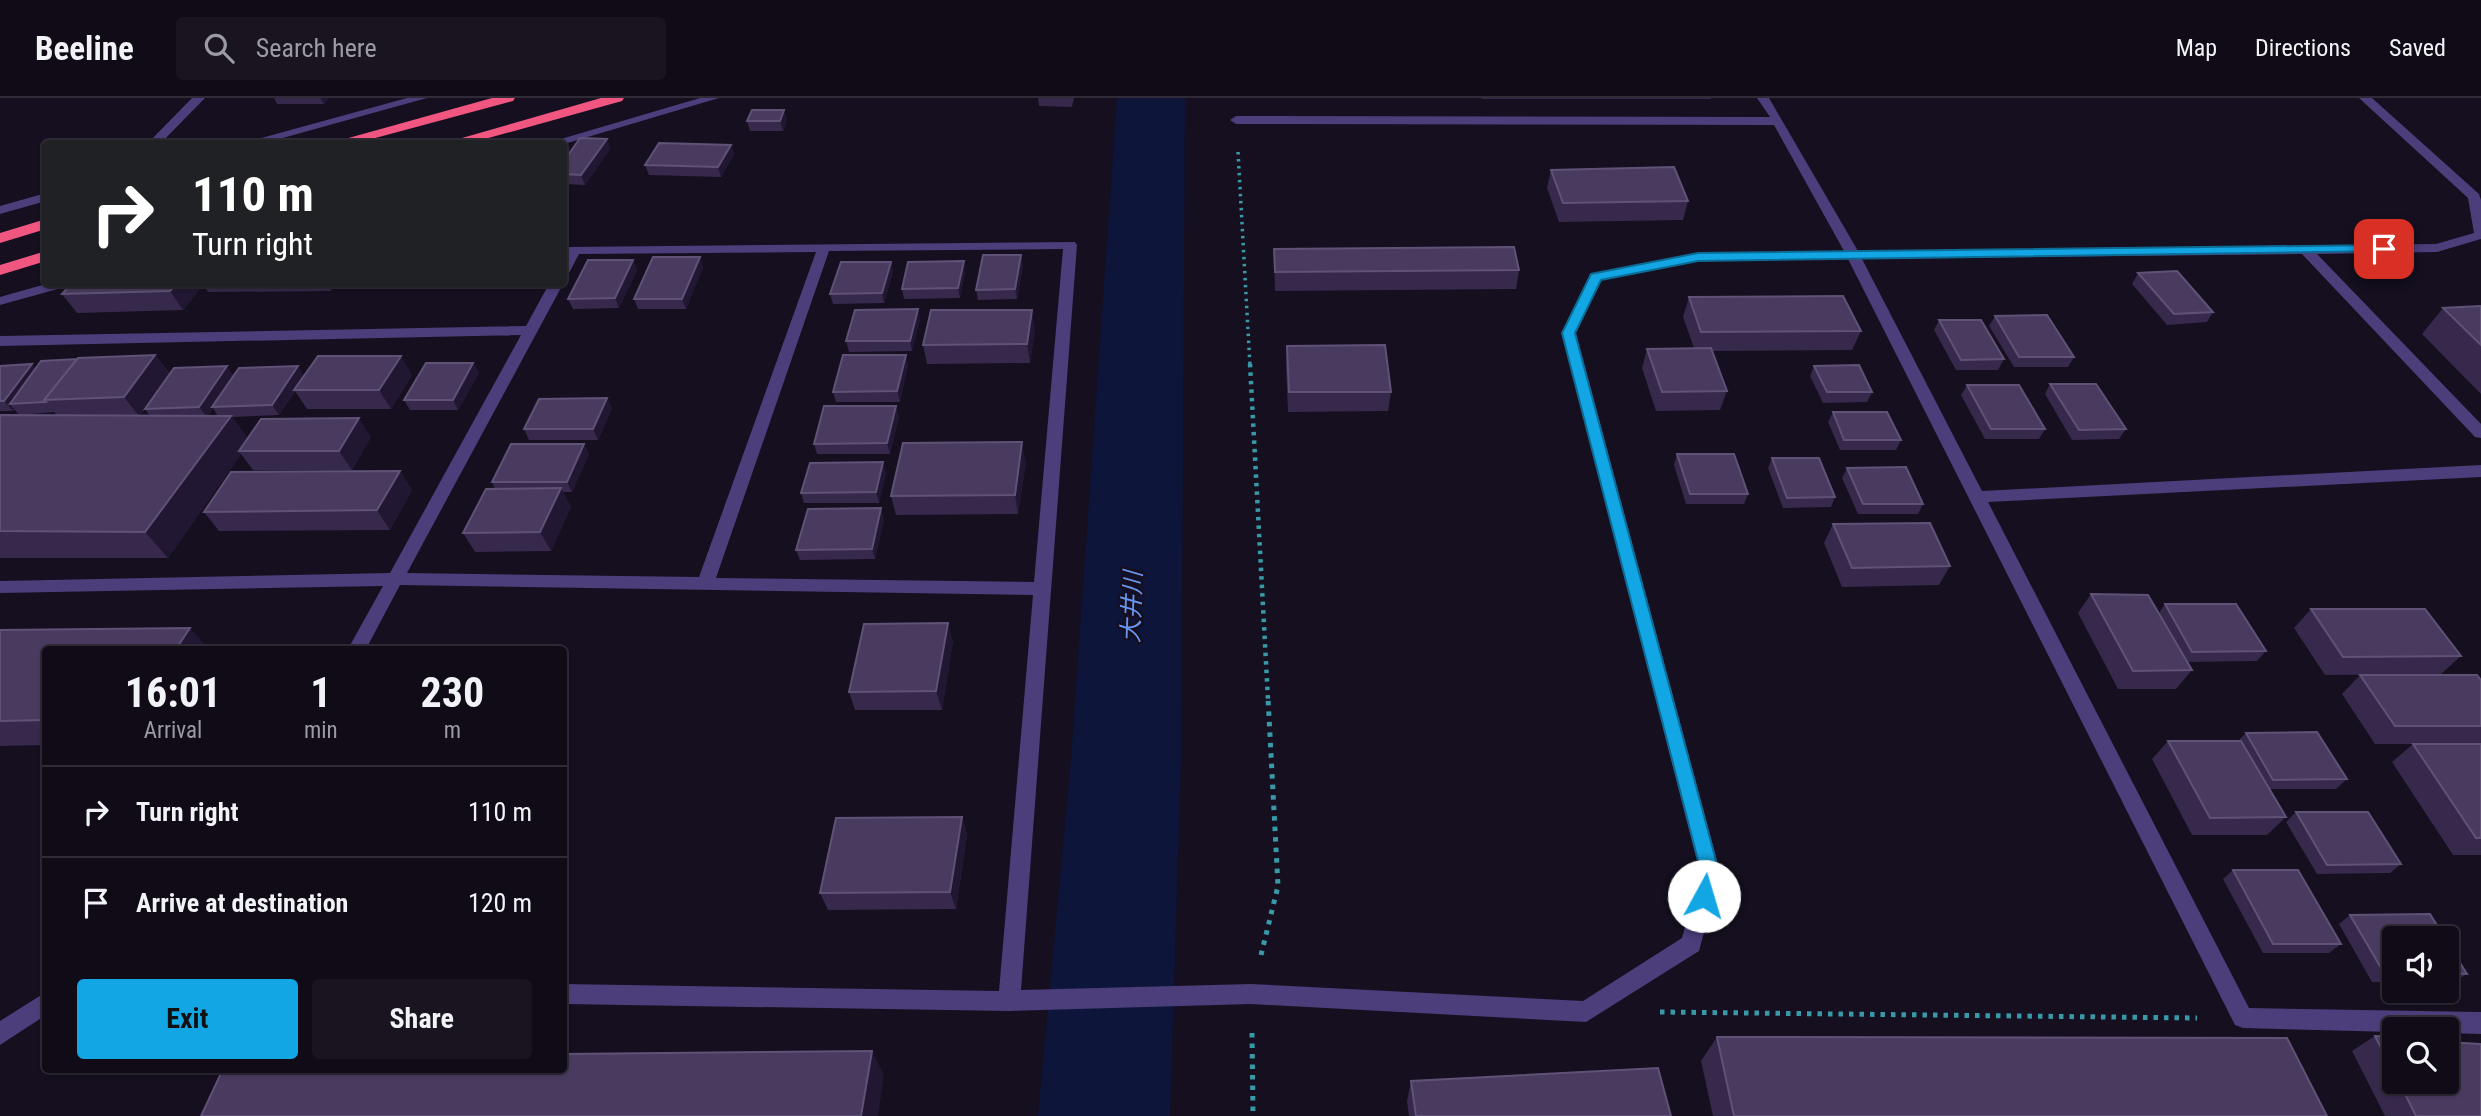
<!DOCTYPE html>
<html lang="en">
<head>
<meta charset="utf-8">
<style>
  :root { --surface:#100b17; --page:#191420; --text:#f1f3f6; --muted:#9c9ba1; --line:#302b36; --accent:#13a6e5 }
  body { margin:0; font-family:"Roboto Condensed","Noto Sans JP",sans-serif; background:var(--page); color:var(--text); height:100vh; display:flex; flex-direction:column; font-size:26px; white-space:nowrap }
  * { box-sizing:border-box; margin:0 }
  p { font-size:23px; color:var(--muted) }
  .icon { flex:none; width:38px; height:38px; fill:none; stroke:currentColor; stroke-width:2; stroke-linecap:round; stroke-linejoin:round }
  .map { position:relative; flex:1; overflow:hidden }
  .drawer { position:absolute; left:42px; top:548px; width:525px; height:427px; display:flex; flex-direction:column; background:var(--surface); border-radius:7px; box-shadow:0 2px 5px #0004,0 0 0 2px var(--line) }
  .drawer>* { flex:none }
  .guide { position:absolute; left:42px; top:42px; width:525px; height:147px; border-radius:7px; box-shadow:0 2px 5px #0004,0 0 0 2px var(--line); background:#202124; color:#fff; overflow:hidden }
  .fabs { position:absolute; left:2382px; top:828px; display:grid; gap:14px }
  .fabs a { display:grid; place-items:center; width:77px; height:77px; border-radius:7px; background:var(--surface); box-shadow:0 2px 5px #0004,0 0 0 2px var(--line); font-size:35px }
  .pin { position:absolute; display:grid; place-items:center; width:60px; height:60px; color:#fff; margin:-30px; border-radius:14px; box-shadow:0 4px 10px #0006 }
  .me { position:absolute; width:77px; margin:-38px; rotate:6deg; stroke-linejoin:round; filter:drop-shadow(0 0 5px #0008) }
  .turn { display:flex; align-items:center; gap:24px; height:147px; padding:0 35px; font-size:32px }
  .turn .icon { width:91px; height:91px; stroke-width:2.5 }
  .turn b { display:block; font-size:49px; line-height:60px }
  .eta { display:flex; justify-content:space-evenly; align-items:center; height:119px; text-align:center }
  .eta b { font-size:42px; font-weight:700; line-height:49px }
  .primary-button { display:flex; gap:14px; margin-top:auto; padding:14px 35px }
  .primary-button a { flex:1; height:80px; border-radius:7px; background:var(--accent); color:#111; font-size:28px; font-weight:700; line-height:80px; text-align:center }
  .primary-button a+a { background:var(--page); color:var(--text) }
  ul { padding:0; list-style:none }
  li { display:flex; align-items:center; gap:21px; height:91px; padding:0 35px; border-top:2px solid var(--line) }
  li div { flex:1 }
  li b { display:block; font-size:26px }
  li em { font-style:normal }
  header { display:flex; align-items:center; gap:42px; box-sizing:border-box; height:98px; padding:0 35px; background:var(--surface); border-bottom:2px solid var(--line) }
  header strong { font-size:33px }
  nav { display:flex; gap:38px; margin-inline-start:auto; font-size:24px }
  .search { width:490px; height:63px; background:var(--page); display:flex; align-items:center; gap:18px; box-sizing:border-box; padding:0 24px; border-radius:7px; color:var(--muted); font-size:26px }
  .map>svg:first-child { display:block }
</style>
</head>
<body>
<header>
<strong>Beeline</strong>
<div class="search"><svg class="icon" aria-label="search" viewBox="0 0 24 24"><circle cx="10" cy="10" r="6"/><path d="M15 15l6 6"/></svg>Search here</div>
<nav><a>Map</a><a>Directions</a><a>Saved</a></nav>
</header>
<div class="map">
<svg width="2481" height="1018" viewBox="0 0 2481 1018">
  <rect width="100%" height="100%" fill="#150f1f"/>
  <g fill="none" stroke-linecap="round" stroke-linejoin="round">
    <path fill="#0d153a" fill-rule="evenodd" d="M1117,0H1185L1181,662L1170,1018H1038L1071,662Z"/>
    <path stroke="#3899a8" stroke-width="3.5" stroke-dasharray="2.5 4.5" stroke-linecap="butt" d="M1238,54L1250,268"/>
    <path stroke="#3899a8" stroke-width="4.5" stroke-dasharray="3.5 5" stroke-linecap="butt" d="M1250,266L1268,602"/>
    <path stroke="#3899a8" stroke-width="5" stroke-dasharray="4.5 6" stroke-linecap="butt" d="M1261,857L1278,788L1268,600
      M1660,914L2197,920
      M1252,935L1253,1018"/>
    <path fill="#4c3d7b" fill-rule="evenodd" d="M192,0H205L160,46H147Z
      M1757,0H1769L1858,153L2436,146L2474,135L2468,100L2359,0H2372L2479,96L2481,102V141L2437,154L2317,156L2481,326V340L2475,339L2302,156L1862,161L1982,393L2481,367V379L1988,404L2249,910L2481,914V936L2446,935V931H2394V934L2243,930L2235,927L1848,161L1697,163L1601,182L1576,235L1720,774L1699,853L1586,924L1251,906L1009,913L564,906V886L999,893L1033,497L400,487L366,551H348L383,488L0,495V483L390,475L521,237L0,248V238L526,228L549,186H563L407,475L699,479L816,154L579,156L569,175L564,176V159L569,149L1075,144L1077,147L1021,892L1251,886L1583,903L1682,840L1700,774L1562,235L1591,176L1697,155L1844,153L1774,27L1236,26L1230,22L1236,18L1770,19ZM1063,151L1034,484L716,480L829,153Z
      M46,894V917L0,947V923Z"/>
    <path fill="#4c3d7b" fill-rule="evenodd" d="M407,0H427L261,46H239Z
      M700,0H719L564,46H544Z
      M46,95V103L0,116V108Z
      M46,186H67L65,189L0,207V199Z"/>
    <path fill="#f15681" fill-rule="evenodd" d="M492,0H515L513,3L353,46H327Z
      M601,0H624L622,3L467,46H441Z
      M46,121V131L0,145V135Z
      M46,153V163L0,177V167Z"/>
  </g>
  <path fill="#37294c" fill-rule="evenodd" d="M274,0H329L324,6H277Z
    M1038,0H1074L1072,9L1039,8Z
    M1481,0H1711V1H1482Z
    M787,21L783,33H750L747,23Z
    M607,41L610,51L585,87L564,86V63Z
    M731,47L734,56L721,79L649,77L645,67Z
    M1551,72L1688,103L1683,122L1559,124L1547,90Z
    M1274,151L1519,172L1516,191L1275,193Z
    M700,159L703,169L686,211H638L634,201Z
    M633,162L637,172L619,210L573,211L568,201Z
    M891,164L893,174L884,205L833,206L830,196Z
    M1023,167L1017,201L978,202L976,192Z
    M965,173L960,200L904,201L902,191Z
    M2138,175L2213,214L2207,224L2167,227L2132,186Z
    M71,186H336L331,193L208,194L203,187L183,212L77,215L62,196Z
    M1689,199L1861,233L1852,252L1712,253L1727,293L1720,312L1656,313L1642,270L1647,251L1694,250L1683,219Z
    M2481,208V296L2422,236L2443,210Z
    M1995,218L2074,259L2068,269H2014L1989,228Z
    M920,221L912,253L849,254L846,243Z
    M1939,222L2004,261L1998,272H1956L1934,232Z
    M1035,231L1030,265L927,266L923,247Z
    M1287,248L1391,294L1388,313L1288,314L1286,267Z
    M155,257L170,276L233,278L412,277L391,311H307L295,293L279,317L232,319L248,341L371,339L352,372H253L241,356L168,460H0V317H57L54,314L19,317L14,311L13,313H0V268L36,271ZM213,310L218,318H208ZM145,311L150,318L140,317Z
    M473,265L479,275L458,312H410L404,302Z
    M908,267L900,304H836L833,294Z
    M1814,268L1872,294L1867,304L1823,305L1810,278Z
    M2050,286L2126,331L2119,341L2072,342L2045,296Z
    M1967,287L2045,331L2039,341H1985L1961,297Z
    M607,300L612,310L598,342H529L524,331Z
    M1833,314L1901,342L1896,352H1840L1828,324Z
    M899,318L890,356H817L814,346Z
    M584,346L589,356L572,394H563L571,409L551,453L475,454L463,435L495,391L492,384Z
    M1677,356L1748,396L1744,406H1686L1674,367Z
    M1772,360L1835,399L1831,409L1783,410L1768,370Z
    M1026,364L1018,416L896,417L891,398Z
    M1847,370L1923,406L1918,416H1858L1842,380Z
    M400,373L412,392L390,432L219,433L204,414Z
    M886,374L879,405H804L801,395Z
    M884,421L875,461L800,462L796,452Z
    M1833,426L1950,468L1939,487L1842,489L1824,445Z
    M2091,496L2159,515L2165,506L2266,553L2257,563L2187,564L2192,572L2176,591H2118L2078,515Z
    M2311,511L2461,558L2441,576L2325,577L2294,530Z
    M0,532L46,551V647L0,648Z
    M953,543L942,612H855L849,594Z
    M2360,577L2481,582V757H2453L2392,664L2413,646H2415H2375L2342,596Z
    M2246,635L2347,681L2336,691H2270L2286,719L2267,737H2192L2152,661L2168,643H2238Z
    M2296,714L2401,766L2390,775L2317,776L2286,724Z
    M962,719L967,736L956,811L828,812L820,795Z
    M2233,772L2341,846L2329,855H2263L2223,781Z
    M2350,817L2394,840V884H2372L2339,826Z
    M2446,843L2467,876L2454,884H2446Z
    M2375,938L2394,939V984H2446L2481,1018H2385L2352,953Z
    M1717,939L2327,1018H1713L1701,963Z
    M1411,983L1671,1018H1409L1407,1003Z"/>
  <path fill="#221732" d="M320,0H329L324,6Z
    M784,12L787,21L783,33L780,23Z
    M607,41L610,51L585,87L581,77Z
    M731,47L734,56L721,79L718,69Z
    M1021,157L1023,167L1017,201L1015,191Z
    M700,159L703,169L686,211L682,201Z
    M633,162L637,172L619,210L615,200Z
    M964,163L965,173L960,200L958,190Z
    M891,164L893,174L884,205L882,195Z
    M176,186H202L203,187L183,212L170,193Z
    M327,186H336L331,193Z
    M918,211L920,221L912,253L910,243Z
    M1032,212L1035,231L1030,265L1027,246Z
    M155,257L170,277L139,318L124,299Z
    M906,257L908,267L900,304L897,293Z
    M401,258L412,277L391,311L379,292Z
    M473,265L479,275L458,312L453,302Z
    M32,266L41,277L10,306L14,311L13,313L4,303Z
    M227,268L234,278L212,309L213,310L207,319L199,309Z
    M298,268L304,278L279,317L272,307Z
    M607,300L612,310L598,342L593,331Z
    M896,308L899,318L890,356L887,345Z
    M231,318L250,344L239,353L241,356L168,460L145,434Z
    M359,320L371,339L352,372L339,353Z
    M1022,344L1026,364L1018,416L1015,397Z
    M584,346L589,356L572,394L567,384Z
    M883,364L886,374L879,405L876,394Z
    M400,373L412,392L390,432L377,412Z
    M561,390L571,409L551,453L540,434Z
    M881,410L884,421L875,461L872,451Z
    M948,525L953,543L942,612L936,593Z
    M190,530L209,551H176Z
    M962,719L967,736L956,811L950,794Z
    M872,953L884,977L878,1018H861Z"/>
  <path fill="#493b5f" stroke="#605277" stroke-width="2" d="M752,12H784L780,23H747Z
    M580,40L607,41L581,77L564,76V63Z
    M659,45L731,47L718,69L645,67Z
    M1674,69L1688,103L1563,105L1551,72Z
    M1514,149L1519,172L1275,174L1274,151Z
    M983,157H1021L1015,191L976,192Z
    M653,159H700L682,201H634Z
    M588,162H633L615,200L568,201Z
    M964,163L958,190L902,191L908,164Z
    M841,164H891L882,195L830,196Z
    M2177,173L2213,214L2174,216L2138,175Z
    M71,186H176L170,193L62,196Z
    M1843,198L1861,233L1701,234L1689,199Z
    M2481,208V247L2443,210Z
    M918,211L910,243H846L855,212Z
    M931,212H1032L1027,246L923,247Z
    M2047,217L2074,259H2019L1995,218Z
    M1939,222H1981L2004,261L1961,262Z
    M1385,247L1391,294H1289L1287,248Z
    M1711,250L1727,293L1662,294L1647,251Z
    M155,257L124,299L44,302L78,260Z
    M843,257H906L897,293L833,294Z
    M318,258H401L379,292H294Z
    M77,261L44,302L46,304L10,306L41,263Z
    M426,265H473L453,302H404Z
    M32,266L4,303H0V268Z
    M1859,267L1872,294H1827L1814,268Z
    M227,268L199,309L145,311L174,270Z
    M298,268L272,307L212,309L239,270Z
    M2050,286H2096L2126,331L2079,332Z
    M1967,287H2019L2045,331H1991Z
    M607,300L593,331H524L539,301Z
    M824,308H896L887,345L814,346Z
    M1833,314H1887L1901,342H1844Z
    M0,317L231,318L145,434L0,433Z
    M359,320L339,353H239L261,321Z
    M1022,344L1015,397L891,398L903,345Z
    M511,346H584L567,384H492Z
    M1677,356H1734L1748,396H1690Z
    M1772,360H1819L1835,399L1787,400Z
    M883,364L876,394L801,395L810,365Z
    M1906,369L1923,406H1863L1847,370Z
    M400,373L377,412L204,414L231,374Z
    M561,390L540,434L463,435L486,391Z
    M881,410L872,451L796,452L808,411Z
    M1930,425L1950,468L1852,470L1833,426Z
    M2091,496L2148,497L2192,572L2133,573Z
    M2165,506H2236L2266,553L2192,554Z
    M2311,511H2425L2461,558L2343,559Z
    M948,525L936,593L849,594L864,526Z
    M190,530L176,551H46V622L0,623V532Z
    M2360,577H2477L2481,582V628H2395Z
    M2317,634L2347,681L2273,682L2246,635Z
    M2168,643H2241L2286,719L2210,720Z
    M2413,646H2481V740H2476Z
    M2296,714H2368L2401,766L2327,767Z
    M962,719L950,794L820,795L836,720Z
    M2233,772H2298L2341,846H2273Z
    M2430,816L2445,840H2394V875H2384L2350,817Z
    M2446,843L2467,876L2446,875Z
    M2375,938L2394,939V975Z
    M1717,939L2287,940L2327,1018H1734Z
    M2446,944L2481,946V1018H2416L2399,984H2446Z
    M872,953L861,1018H201L223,971H564V956Z
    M1658,970L1671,1018H1416L1411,983Z"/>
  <path fill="#13a6e5" stroke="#0c6c95" stroke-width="2" d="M2384,147L2389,148V153L1698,163L1601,182L1575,235L1719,774L1710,804L1704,806L1697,804L1694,798L1701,774L1562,235L1591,176L1698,155Z"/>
  <g text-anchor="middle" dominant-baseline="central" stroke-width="5" stroke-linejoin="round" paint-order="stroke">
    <g font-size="24" font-style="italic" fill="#6896f2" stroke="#150f1f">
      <text transform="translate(1132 509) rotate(-88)">大井川</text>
    </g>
  </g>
</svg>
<div class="fabs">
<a><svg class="icon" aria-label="sound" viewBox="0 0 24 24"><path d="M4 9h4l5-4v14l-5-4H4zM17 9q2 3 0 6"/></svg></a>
<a><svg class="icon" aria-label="search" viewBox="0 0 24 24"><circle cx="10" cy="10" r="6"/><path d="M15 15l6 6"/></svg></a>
</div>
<div class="pin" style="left:2384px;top:151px;background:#d93025"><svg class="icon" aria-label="arrive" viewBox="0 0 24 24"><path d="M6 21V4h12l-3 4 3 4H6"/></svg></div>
<svg class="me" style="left:1704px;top:798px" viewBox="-20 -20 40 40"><circle r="19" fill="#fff"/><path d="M0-13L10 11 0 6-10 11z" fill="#13a6e5"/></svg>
<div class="guide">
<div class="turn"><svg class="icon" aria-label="right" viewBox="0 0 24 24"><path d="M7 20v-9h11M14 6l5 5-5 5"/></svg><div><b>110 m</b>Turn right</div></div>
</div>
<section class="drawer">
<div class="eta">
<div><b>16:01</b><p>Arrival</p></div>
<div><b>1</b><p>min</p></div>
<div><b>230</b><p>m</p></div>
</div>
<ul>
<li><svg class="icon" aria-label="right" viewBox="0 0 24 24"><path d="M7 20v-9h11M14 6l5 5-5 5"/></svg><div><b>Turn right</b></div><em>110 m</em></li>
<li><svg class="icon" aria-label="arrive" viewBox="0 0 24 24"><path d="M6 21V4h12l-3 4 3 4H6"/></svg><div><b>Arrive at destination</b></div><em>120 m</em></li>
</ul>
<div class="primary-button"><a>Exit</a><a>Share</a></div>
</section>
</div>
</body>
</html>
